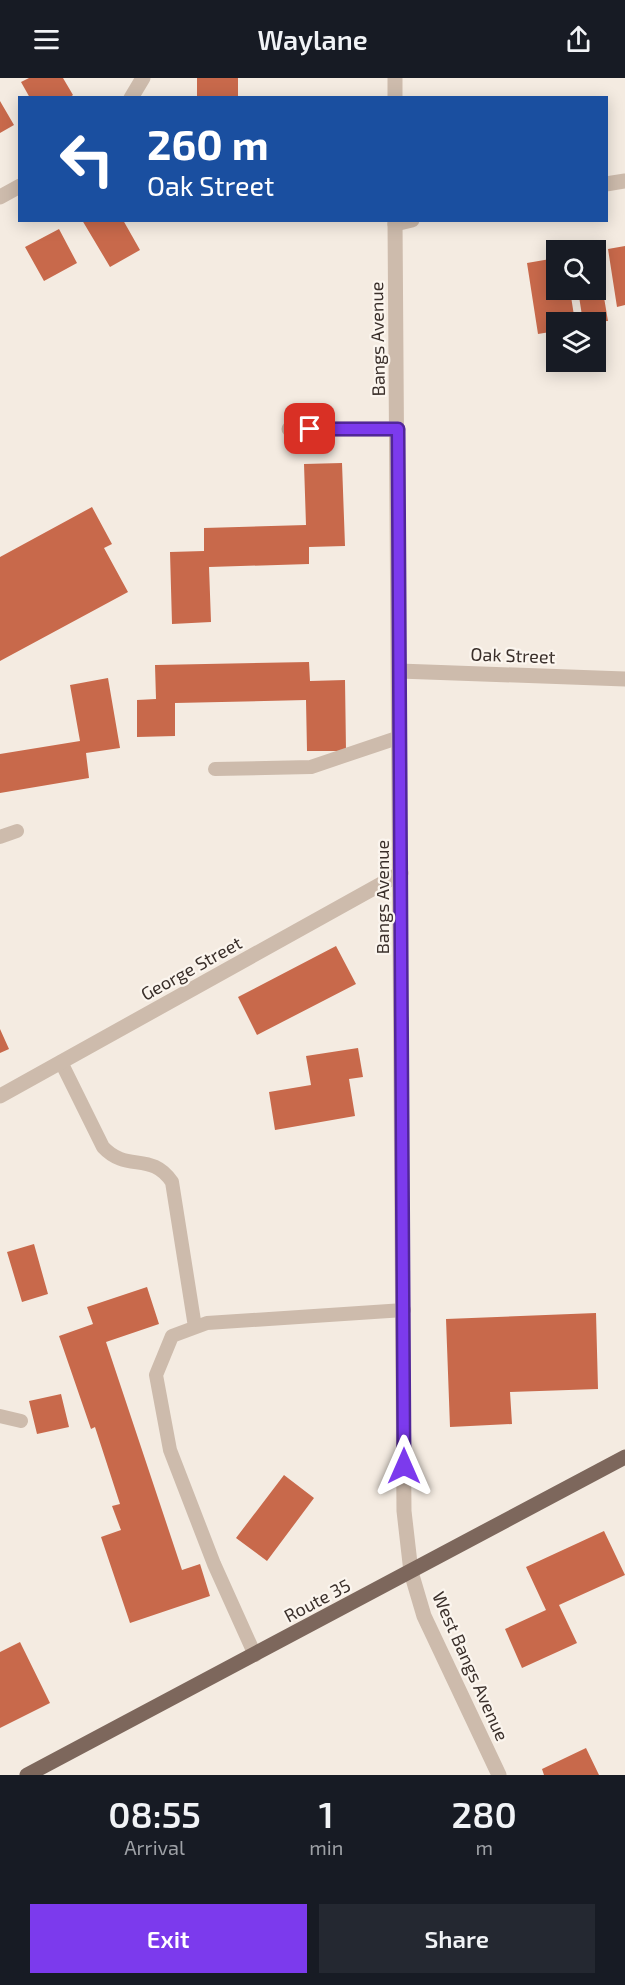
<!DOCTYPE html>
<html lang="en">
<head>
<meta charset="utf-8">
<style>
  :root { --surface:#171b24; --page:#242831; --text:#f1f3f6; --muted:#9ea1a6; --accent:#7c3aed }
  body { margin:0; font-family:"Exo 2",sans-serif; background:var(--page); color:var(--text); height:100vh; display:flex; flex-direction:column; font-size:22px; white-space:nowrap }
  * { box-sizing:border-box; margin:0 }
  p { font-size:20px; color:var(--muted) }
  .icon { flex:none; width:33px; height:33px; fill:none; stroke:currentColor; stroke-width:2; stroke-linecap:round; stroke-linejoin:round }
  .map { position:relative; height:1697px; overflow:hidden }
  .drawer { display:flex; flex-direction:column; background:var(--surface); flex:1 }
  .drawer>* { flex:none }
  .hud { position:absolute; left:18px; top:18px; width:590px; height:126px; border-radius:0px; box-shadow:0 3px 15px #0003; background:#1a4fa0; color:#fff; overflow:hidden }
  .tools { position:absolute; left:546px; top:162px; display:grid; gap:12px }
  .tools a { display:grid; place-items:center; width:60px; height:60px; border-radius:0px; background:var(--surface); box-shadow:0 3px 15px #0003; font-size:30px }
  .pin { position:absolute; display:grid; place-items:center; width:51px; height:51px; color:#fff; margin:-26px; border-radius:12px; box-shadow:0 3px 9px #0006 }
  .me { position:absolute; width:66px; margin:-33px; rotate:0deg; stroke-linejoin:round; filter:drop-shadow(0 0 4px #0008) }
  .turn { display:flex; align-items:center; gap:21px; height:126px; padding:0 30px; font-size:27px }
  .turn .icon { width:78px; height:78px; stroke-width:2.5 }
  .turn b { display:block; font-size:42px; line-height:51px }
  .eta { display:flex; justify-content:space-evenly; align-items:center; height:102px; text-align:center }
  .eta b { font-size:36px; font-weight:600; line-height:42px }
  .button { display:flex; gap:12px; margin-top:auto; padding:12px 30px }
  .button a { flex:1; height:69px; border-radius:0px; background:var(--accent); color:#fff; font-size:24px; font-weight:600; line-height:69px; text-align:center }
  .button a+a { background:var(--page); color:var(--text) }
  header { display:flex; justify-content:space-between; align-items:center; height:78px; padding:0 30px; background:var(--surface); font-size:27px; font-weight:600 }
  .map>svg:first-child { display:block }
</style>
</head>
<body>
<header><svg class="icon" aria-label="menu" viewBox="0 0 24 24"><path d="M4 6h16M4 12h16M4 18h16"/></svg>Waylane<svg class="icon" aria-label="share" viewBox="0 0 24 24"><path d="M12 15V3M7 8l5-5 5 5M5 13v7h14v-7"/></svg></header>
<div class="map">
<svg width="625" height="1697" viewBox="0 0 625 1697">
  <rect width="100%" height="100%" fill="#f4ebe1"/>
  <path fill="#c8694b" d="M29,0H63L73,17L69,20H30L21,4Z
    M197,0H238V20H197Z
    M0,23L14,47L0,55Z
    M82,142H123L140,172L110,189Z
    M59,151L77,185L44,203L25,169Z
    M625,168V227L617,229L608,171Z
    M596,172L608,243L583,244L578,212H596Z
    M556,180V212H570L575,244H556V253L538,256L527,185Z
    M342,385L345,468L309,469V486L209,489L211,544L172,546L170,474L204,473V450L306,447L304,386Z
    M92,429L112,466L104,470L128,514L0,583V479Z
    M309,584L310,603L345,602L346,673H307L306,622L175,625V658L137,659V622L156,621L155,587Z
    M108,600L120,670L86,675L89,700L0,715V676L80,663L70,607Z
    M336,868L356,906L257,957L238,919Z
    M0,951L9,971L0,975Z
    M358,970L363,999L349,1001L355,1038L275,1052L269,1014L311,1007L306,978Z
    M34,1166L48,1216L22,1224L7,1174Z
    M147,1209L159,1246L106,1264L182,1492L200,1486L210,1518L130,1545L101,1459L121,1452L112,1428L120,1426L95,1349L91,1351L59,1258L93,1246L87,1229Z
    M596,1235L598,1311L510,1314L512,1346L450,1349L446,1241Z
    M61,1316L69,1349L37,1356L29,1323Z
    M284,1397L314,1420L267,1483L236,1460Z
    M604,1453L625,1497L559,1527L577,1565L522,1590L505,1551L546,1532L526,1489Z
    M20,1564L50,1625L0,1650V1574Z
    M586,1670L599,1697H544L542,1691Z"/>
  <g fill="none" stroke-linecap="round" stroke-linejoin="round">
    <path stroke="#cdbbac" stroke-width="14" d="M215,691L311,689L400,659
      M0,759L17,753
      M61,984L103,1069C127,1095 151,1073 172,1104L195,1249
      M0,1338L21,1343
      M255,1577L214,1486L170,1372L156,1297L172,1258L207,1245L404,1232"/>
    <path stroke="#cdbbac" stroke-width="15" d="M131,20L143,0
      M606,106L625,103
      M0,119L20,108
      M395,146L412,142
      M289,351H398
      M399,593L625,601
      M0,1018L401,795"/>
    <path stroke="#cdbbac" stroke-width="15" d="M395,0V20
      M395,142L404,1433L411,1494L424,1538L499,1697"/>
    <path stroke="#7d675c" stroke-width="15" d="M27,1697L625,1379"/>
  </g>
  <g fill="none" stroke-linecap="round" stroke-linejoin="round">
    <g stroke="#51269a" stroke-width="15">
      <path id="route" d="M310,351H398L404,1388"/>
    </g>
    <use href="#route" stroke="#7c3aed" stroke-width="10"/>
  </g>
  <g text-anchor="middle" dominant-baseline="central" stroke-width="4.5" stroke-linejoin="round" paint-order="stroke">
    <g font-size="18" fill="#3b302b" stroke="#fbf5ee">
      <text transform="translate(377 261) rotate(-91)">Bangs Avenue</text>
      <text transform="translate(513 577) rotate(2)">Oak Street</text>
      <text transform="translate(382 819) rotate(-90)">Bangs Avenue</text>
      <text transform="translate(191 890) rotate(-29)">George Street</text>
      <text transform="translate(317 1522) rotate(-28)">Route 35</text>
      <text transform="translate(471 1588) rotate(66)">West Bangs Avenue</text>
    </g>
  </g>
</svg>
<div class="tools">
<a><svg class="icon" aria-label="search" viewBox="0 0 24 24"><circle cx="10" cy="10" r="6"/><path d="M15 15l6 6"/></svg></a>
<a><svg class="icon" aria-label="layers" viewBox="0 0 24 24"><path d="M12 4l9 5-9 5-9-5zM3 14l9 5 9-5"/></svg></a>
</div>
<div class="pin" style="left:310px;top:351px;background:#d93025"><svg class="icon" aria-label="arrive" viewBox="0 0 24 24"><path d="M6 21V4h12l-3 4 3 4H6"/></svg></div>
<svg class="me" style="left:404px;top:1388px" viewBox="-20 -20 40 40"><path d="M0-17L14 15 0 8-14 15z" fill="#7c3aed" stroke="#fff" stroke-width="4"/></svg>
<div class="hud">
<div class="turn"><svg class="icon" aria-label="left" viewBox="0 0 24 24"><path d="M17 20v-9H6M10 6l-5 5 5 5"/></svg><div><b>260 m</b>Oak Street</div></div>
</div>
</div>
<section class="drawer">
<div class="eta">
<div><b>08:55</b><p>Arrival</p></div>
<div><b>1</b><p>min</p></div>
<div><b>280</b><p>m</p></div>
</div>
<div class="button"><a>Exit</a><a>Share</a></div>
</section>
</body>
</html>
